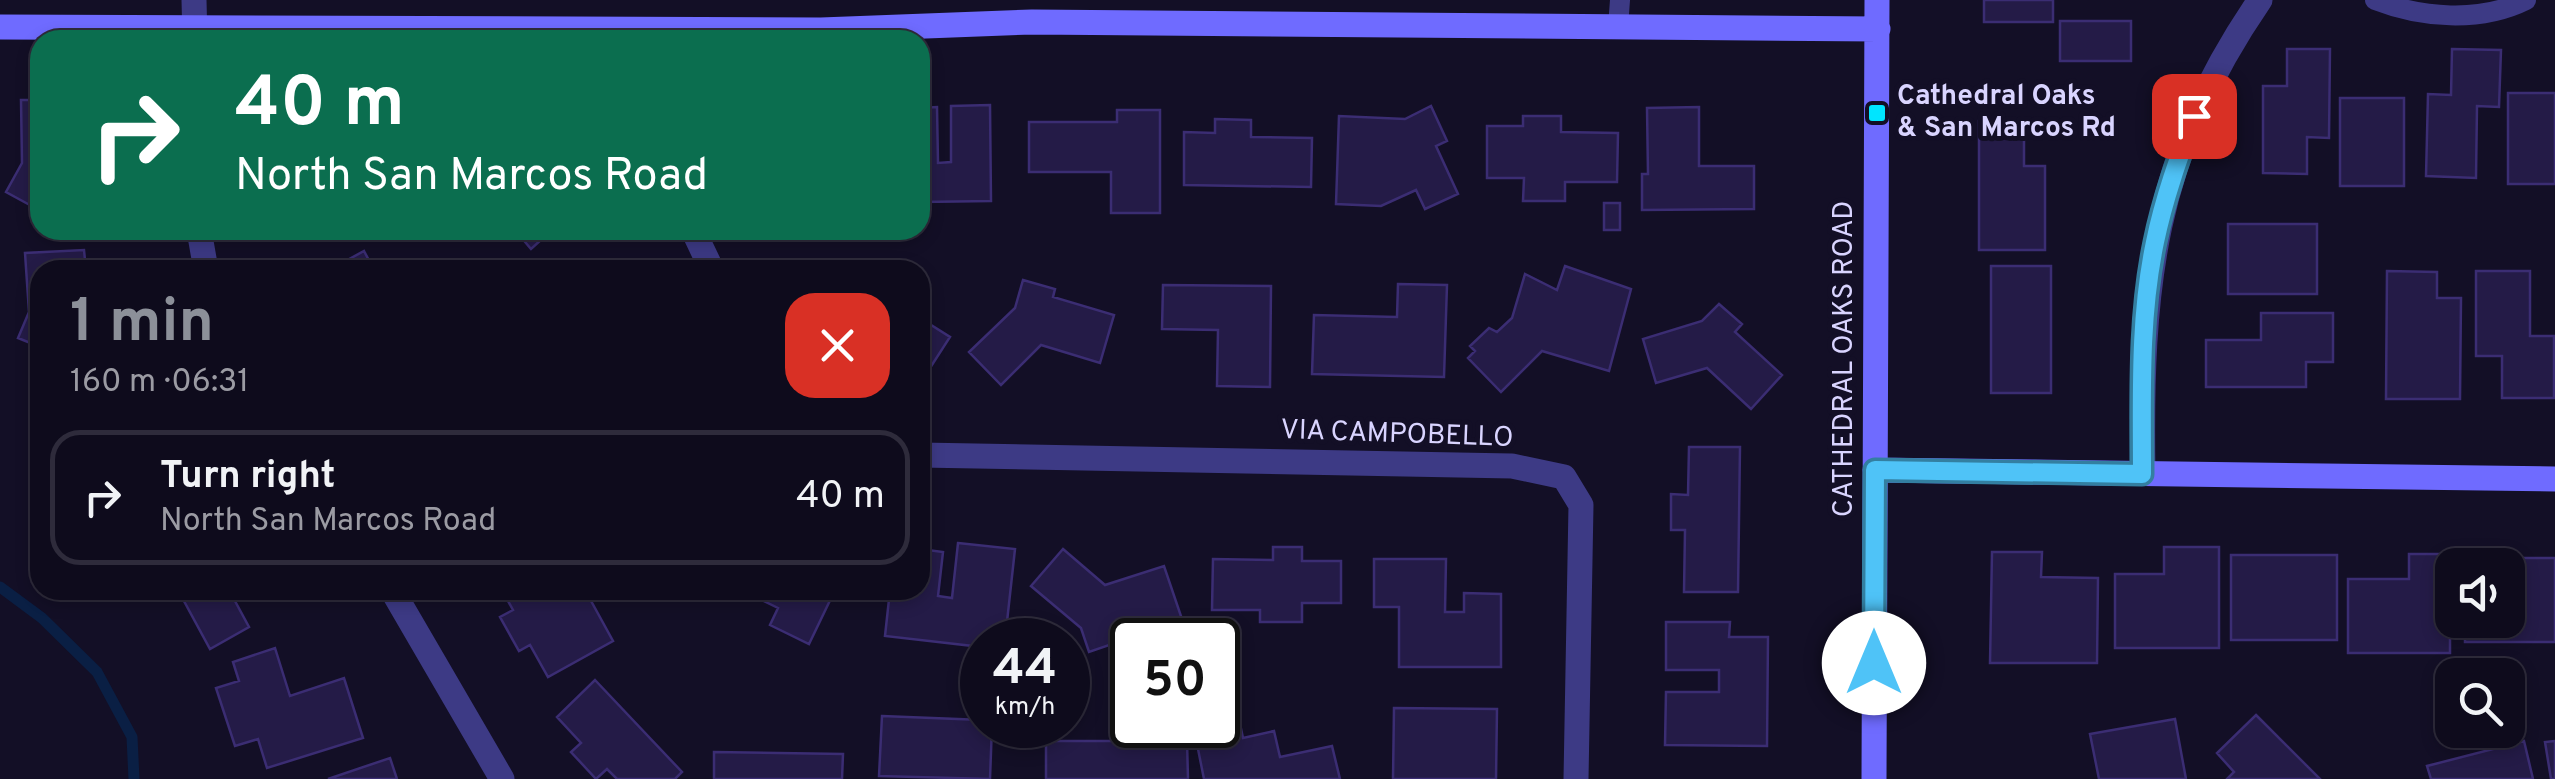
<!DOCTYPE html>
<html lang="en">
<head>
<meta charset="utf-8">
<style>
  :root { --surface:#0e0b1c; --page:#1c1929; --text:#f1f3f6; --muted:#9b9ba3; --line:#2e2b3b; --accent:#8c9099 }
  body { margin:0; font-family:Overpass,sans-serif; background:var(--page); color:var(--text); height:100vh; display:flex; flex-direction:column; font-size:38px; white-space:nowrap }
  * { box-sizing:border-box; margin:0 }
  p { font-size:32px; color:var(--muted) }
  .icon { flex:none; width:55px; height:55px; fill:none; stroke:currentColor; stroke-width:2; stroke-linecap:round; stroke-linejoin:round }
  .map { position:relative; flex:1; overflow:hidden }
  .drawer { position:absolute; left:30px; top:260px; width:900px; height:340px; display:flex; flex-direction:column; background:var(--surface); border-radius:30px; box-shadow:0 5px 15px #0003,0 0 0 2px var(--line) }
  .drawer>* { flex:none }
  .guide { position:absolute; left:30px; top:30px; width:900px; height:210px; border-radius:30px; box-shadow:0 5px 15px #0003,0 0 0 2px var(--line); background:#0b6e4f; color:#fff; overflow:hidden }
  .tools { position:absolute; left:2435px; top:548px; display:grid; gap:20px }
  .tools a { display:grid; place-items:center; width:90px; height:90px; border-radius:20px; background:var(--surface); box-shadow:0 5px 15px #0003,0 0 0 2px var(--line); font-size:50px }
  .speed { position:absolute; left:960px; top:618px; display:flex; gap:20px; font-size:50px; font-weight:700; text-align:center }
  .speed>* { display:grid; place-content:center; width:130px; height:130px; border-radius:50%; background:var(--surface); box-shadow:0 5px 15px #0003,0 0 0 2px var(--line); line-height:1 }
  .speed small { font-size:25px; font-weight:400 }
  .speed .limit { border:5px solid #111; border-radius:15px; background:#fff; color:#111 }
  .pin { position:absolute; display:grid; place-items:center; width:85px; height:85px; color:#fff; margin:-42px; border-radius:20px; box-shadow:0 5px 15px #0006 }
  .me { position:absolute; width:110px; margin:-55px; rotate:0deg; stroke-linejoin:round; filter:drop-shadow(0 0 8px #0008) }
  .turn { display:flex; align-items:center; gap:35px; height:210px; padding:0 40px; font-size:45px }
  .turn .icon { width:130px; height:130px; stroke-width:2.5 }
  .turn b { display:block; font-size:70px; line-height:85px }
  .round { display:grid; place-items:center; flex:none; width:105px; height:105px; border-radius:30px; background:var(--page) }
  .head { display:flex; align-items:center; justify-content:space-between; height:170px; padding:0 40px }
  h1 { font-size:60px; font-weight:700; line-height:75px; color:var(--accent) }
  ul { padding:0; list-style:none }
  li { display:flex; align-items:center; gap:30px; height:135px; margin:0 20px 15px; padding:0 20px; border:5px solid var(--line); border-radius:30px }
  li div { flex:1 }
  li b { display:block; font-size:38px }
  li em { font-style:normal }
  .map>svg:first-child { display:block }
</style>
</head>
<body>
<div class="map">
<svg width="2555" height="779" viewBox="0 0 2555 779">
  <rect width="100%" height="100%" fill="#130f26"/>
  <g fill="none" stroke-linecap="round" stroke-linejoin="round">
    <path stroke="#0a1f44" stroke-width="11" d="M0,587L42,618L97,672L132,737L134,779"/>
  </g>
  <path fill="#241b47" stroke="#3b2d73" stroke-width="2.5" d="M1984,0H2053V22H1984Z
    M2060,21H2131V61H2060Z
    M2287,49H2330L2329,138L2307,137V174L2263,173V86H2287Z
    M2452,49L2501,50L2499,107L2477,106L2476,178L2426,176L2428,94L2451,95Z
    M2508,93H2555V184H2508Z
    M2340,98H2404V186H2340Z
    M21,100H40L39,210L6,192L22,163Z
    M990,105L991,201L920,202V108L937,107L938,163L951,162V106Z
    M1431,106L1447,141L1436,146L1458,194L1425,209L1416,190L1381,206L1336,204L1339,116L1405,119Z
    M1699,107V166H1754V209L1642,210V174H1648L1647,108Z
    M1117,110H1160V213H1111V172H1029V122H1117Z
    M1523,116H1561V132L1618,133L1617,182H1565V201H1523L1524,178H1487V126H1523Z
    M1215,119L1251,120V137L1312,138L1311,187L1184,185V132L1215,133Z
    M1979,121H2024V166H2045V250H1979Z
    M1604,203H1620V230H1604Z
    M2228,224H2317V294H2228Z
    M515,230H552L531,249Z
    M84,250L86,270H40V347L18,338L29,312L25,253Z
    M364,251L374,270H329Z
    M1565,266L1631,289L1609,371L1542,351L1501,392L1468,358L1475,351L1470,346L1489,328L1497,332L1512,318L1525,274L1557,290Z
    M1991,266H2051V393H1991Z
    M2387,271L2437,272V298H2461L2460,399H2386Z
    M2476,271H2530V336H2554V398H2502V356H2476Z
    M1023,280L1055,289L1053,297L1114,315L1100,363L1041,345L1001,385L969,352L1015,308Z
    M1398,284L1447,285L1444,377L1312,374L1314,315L1397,317Z
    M1163,285L1271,286L1270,387L1217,386L1218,330L1162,329Z
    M1719,304L1742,324L1735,332L1782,375L1751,409L1707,368L1656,383L1643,339L1702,321Z
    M2261,313H2333V362H2306V387H2206V340H2261Z
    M920,318L950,337L921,382L920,381Z
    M1689,447H1740L1738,592H1684L1685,530H1671V494L1688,495Z
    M958,543L1015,549L1005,640H982V647L885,636L890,590H920V549L943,552L938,596L952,598Z
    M1273,547H1302V561H1341V603H1302V622H1260V610H1212L1213,559L1273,560Z
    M2164,547H2219V648H2115V574H2164Z
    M1063,549L1105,585L1164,566L1185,628L1156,637L1150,619L1117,630L1121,641L1089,652L1081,628L1031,586Z
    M1992,552H2042L2041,577L2098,578L2097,663H1990Z
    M2409,554H2450V653H2348V579H2409Z
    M2231,555H2337V640H2231Z
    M2465,558H2555V642H2465V620H2508V565H2465Z
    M1374,559H1446L1445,612H1464V593L1501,594V667H1399V607H1374Z
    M178,590H229L249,627L210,649Z
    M502,590H585L613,641L548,677L530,645L519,651L500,617L513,610Z
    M741,590H835L809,644L770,625L778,608Z
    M1666,622H1730L1729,637H1768L1767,746L1665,745L1666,692H1719V670H1666Z
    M275,648L290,696L344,678L363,738L267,768L258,739L235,746L216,688L239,681L233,662Z
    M595,680L682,772L675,779H617L607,769L596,779L571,752L581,743L557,717Z
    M1394,708L1497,709L1496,779H1393Z
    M2256,715L2320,779H2227L2234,772L2217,753Z
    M882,716L982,720V725H992L990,779L879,776Z
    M2175,719L2186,779H2099L2090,734Z
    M1240,724L1243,738L1274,731L1280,757L1332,746L1340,779H1204L1195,734Z
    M1046,741H1187L1188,779H1046Z
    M2524,741L2533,779H2431L2427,766Z
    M2555,741V779H2551L2545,742Z
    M714,752L843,754L842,779H714Z
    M390,758L397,779H328Z"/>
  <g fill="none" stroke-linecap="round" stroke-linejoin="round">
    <path stroke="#3d3a85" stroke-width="20" d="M2375,0C2421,18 2480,23 2526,0
      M1618,27L1620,0"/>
    <path stroke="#3d3a85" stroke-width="25" d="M194,0L195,40
      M199,230L206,270
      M693,230L712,270
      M920,455L1512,466L1564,477L1581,505L1576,779
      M2143,473C2140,288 2152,157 2260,0
      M392,590L502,779"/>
    <path stroke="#6f6bff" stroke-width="25" d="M0,27L821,30L1032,22L1878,29
      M1875,470L2555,479
      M1874,779L1877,0"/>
  </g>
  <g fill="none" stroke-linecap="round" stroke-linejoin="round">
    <g stroke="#337fa1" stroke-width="25">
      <path id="route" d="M1874,663L1875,470L2142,474C2142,396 2139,318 2155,242C2164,198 2179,157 2194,116"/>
    </g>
    <use href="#route" stroke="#4fc3f7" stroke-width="18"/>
  </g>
  <rect fill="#00e5ff" stroke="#130f26" stroke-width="4" x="1867" y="103" width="20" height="20" rx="5"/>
  <g text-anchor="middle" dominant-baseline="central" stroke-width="10" stroke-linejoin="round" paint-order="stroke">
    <g font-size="28" font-weight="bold" fill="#d9d4ff" stroke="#130f26" text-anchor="start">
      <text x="1897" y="97">Cathedral Oaks<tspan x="1897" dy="32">&amp; San Marcos Rd</tspan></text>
    </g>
    <g font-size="28" fill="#d9d4ff" stroke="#130f26">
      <text transform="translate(1845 359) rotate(-90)">CATHEDRAL OAKS ROAD</text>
      <text transform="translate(1397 435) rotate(2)">VIA CAMPOBELLO</text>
    </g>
  </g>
</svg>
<div class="tools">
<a><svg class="icon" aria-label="sound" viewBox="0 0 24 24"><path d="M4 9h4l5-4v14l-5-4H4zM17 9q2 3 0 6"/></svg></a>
<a><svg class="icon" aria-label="search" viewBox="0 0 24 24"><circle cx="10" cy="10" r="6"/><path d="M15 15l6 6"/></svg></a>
</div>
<div class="speed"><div>44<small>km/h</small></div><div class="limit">50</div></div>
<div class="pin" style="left:2194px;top:116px;background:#d93025"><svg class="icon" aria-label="arrive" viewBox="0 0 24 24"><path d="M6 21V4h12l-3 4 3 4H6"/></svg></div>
<svg class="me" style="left:1874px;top:663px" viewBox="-20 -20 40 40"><circle r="19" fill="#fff"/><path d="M0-13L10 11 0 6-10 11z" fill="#4fc3f7"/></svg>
<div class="guide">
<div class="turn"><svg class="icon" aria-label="right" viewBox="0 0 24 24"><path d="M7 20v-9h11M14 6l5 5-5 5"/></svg><div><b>40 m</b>North San Marcos Road</div></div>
</div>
<section class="drawer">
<div class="head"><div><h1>1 min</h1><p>160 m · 06:31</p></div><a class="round" style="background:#d93025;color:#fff"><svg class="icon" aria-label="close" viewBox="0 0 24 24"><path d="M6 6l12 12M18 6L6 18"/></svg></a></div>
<ul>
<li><svg class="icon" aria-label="right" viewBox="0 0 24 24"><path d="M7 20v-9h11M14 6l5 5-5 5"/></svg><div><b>Turn right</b><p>North San Marcos Road</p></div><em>40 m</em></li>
</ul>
</section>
</div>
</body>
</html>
